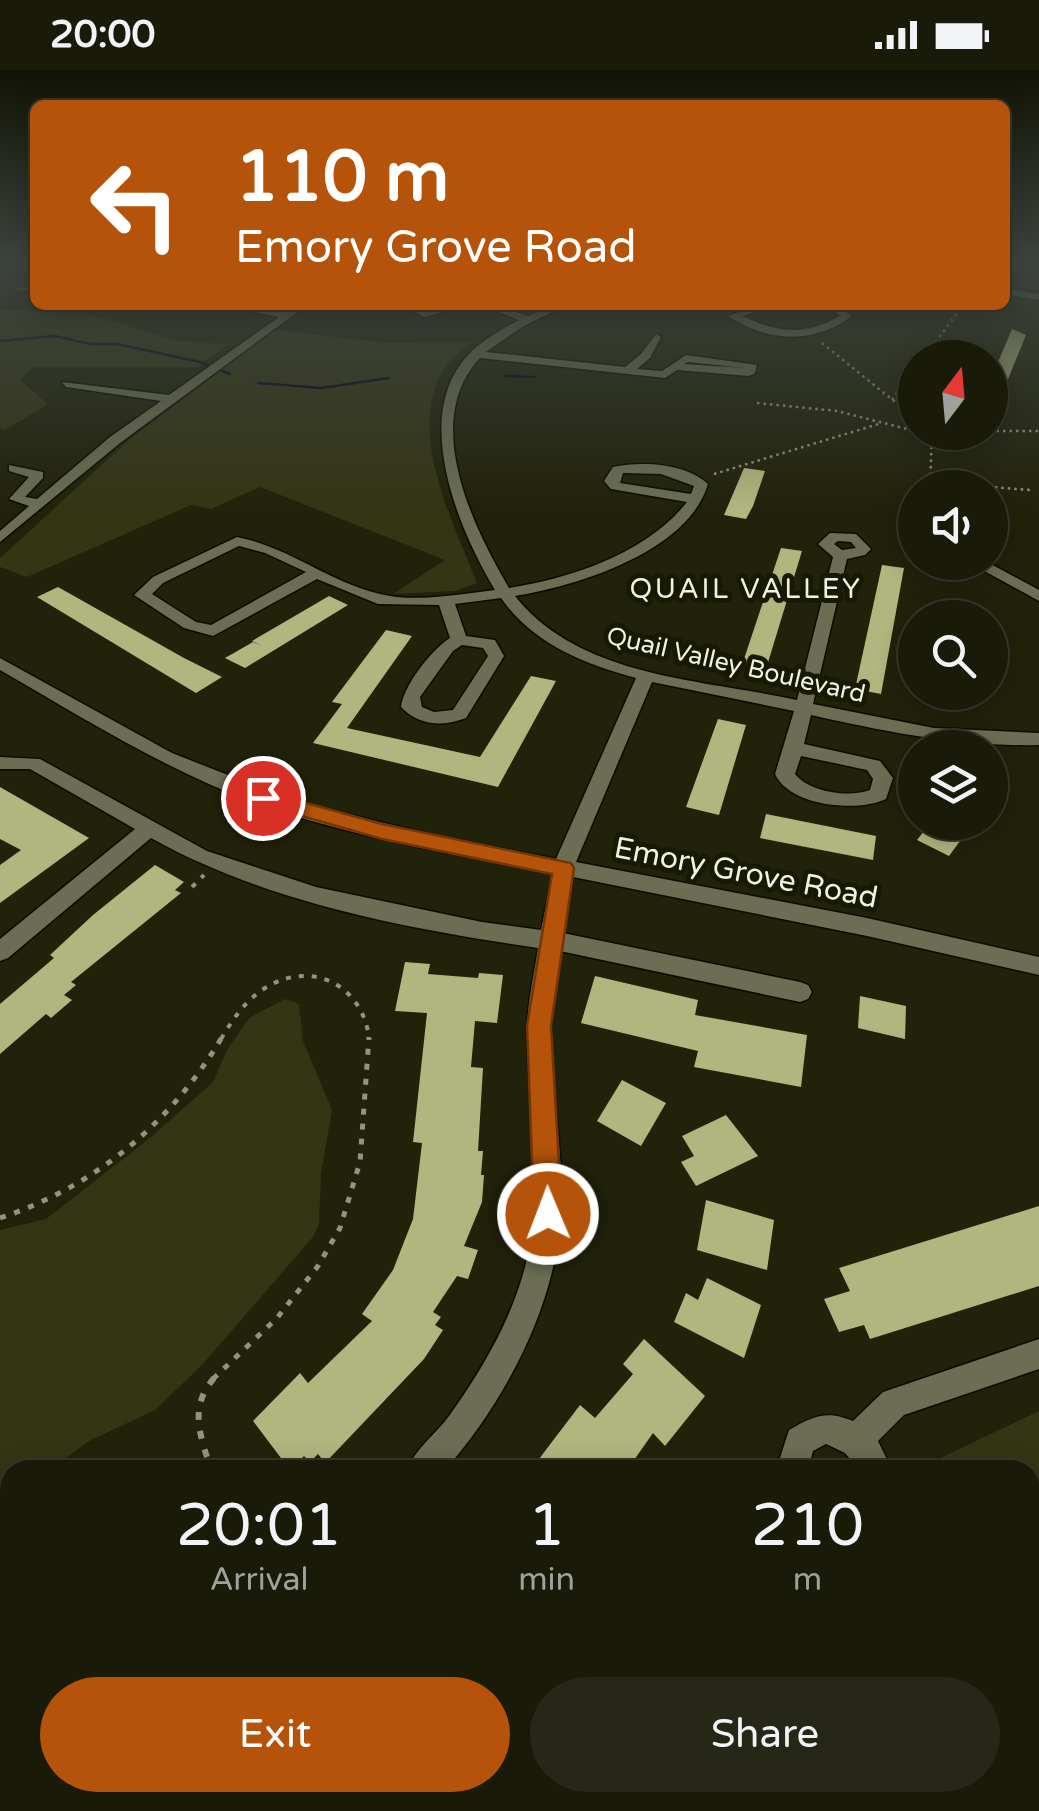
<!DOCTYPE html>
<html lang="en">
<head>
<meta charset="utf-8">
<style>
  :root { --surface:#191a08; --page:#262716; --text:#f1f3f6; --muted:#9fa19c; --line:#373829; --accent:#b45309 }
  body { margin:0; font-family:"Varela Round",sans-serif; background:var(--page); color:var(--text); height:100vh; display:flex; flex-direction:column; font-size:38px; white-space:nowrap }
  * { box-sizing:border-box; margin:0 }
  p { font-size:32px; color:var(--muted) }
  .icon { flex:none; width:55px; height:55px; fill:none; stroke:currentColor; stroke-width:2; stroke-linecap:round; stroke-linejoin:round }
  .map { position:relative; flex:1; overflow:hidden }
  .side { position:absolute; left:0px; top:1390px; width:1040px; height:352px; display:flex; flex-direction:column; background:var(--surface); border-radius:30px 30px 0 0; box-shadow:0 5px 25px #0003,0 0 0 2px var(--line) }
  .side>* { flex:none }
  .hud { position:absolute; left:30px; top:30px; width:980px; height:210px; border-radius:15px; box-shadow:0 5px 25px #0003,0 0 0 2px var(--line); background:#b45309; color:#fff; overflow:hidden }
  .needle { width:65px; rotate:16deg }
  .buttons { position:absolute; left:898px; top:270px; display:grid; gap:20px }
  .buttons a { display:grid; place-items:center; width:110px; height:110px; border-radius:50%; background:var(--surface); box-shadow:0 5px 25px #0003,0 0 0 2px var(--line); font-size:50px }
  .pin { position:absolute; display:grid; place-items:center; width:85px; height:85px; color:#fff; margin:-42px; border:5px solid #fff; border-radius:50%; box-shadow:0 2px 10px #0007 }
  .me { position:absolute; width:110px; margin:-55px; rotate:359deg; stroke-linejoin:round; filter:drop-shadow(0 0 8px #0008) }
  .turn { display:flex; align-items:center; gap:35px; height:210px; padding:0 40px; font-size:45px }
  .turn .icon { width:130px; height:130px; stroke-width:2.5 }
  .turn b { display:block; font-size:70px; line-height:85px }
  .eta { display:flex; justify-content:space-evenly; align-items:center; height:170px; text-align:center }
  .eta b { font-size:60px; font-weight:600; line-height:70px }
  .cta { display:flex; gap:20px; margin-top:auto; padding:20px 40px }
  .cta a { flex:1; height:115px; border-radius:60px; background:var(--accent); color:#fff; font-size:40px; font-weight:600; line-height:115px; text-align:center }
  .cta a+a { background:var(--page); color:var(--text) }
  .status { display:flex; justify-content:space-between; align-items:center; height:70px; padding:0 50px; background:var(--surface); direction:ltr }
  .status svg { height:28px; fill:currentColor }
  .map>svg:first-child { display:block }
</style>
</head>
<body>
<div class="status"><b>20:00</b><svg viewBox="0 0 49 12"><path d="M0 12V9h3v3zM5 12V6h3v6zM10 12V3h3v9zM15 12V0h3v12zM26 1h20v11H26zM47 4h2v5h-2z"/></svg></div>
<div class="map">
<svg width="1039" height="1741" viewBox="0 0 1039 1741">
  <rect width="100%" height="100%" fill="#21220a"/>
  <path fill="#333514" d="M0,240L79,241L178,271L229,274L197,297H32L20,310L48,334L5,360L0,358Z
    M275,260L388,273L471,272C463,280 450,289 444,299C405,361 454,454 477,513L455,521L393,524L445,490L260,417L211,439L191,435L27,507L0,497V488L130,369Z
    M285,929L299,934L303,971L332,1040L321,1103L319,1153L313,1167L202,1295L155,1340L89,1371L50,1400H10V1446L0,1451V1160L46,1149L150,1068L213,1012L227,980L249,948Z
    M1039,1341V1741H453L457,1732H1030V1400H933L932,1392Z"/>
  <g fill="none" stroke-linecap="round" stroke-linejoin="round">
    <path stroke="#020123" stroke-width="2.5" d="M0,271L55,266L90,274H117L200,292L230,304
      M505,306L534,307
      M258,313L321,318L389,308"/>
  </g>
  <path fill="#b1b67f" d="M1012,259L1026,265L1006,314L990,311Z
    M744,398L765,401L753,436L746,449L724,445Z
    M781,478L802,481L766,599L742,595Z
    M882,495L904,498L881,624L855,619Z
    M58,517L184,588L222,607L196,623L37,527Z
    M329,526L348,535L245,598L225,588L253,572L262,576L252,571Z
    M386,560L412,566L347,658L480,687L531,606L556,611L498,717L313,673L342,634L332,632Z
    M718,649L746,655L719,745L686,737Z
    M0,717L89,768L0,833V795L21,780L0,769Z
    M766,744L876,766L873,790L760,768Z
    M931,752H974L949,786L917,770Z
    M155,795L184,812L175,820L181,823L71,912L76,915L64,925L72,930L51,948L46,944L0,984V934L54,888L50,885L93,845Z
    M405,892L430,894L428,904L478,908L479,903L503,905L497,953L475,951L471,997L483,998L478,1081H483L481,1105H484L482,1132L464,1176L478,1180L468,1209L457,1206L433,1242L441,1247L435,1255L443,1260L424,1289L325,1393L318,1384L310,1392L304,1386L290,1400L253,1351L300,1303L308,1313L372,1251L362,1244L393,1200L413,1149L422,1073L413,1072L427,943L395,941Z
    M595,906L698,930L695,945L807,965L801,1017L694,997L698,981L581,953Z
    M860,926L906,936L905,969L858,958Z
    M622,1010L666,1033L641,1076L597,1051Z
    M726,1045L758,1086L696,1116L681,1092L694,1086L682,1066Z
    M706,1130L774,1150L767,1200L697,1180Z
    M1039,1136V1216L870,1269L864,1255L839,1262L824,1229L850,1221L839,1198Z
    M707,1208L761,1235L744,1288L674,1252L686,1223L698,1230Z
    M644,1269L705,1326L665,1376L653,1363L627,1400H551L539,1389L580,1335L595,1348L633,1304L623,1294Z"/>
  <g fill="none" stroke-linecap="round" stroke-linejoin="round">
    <g stroke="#0b0b00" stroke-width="3">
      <path id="minor" d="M35,215V221L8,220Z
        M1005,218L1039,224V230L1005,224Z
        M216,235L286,242L295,235H307L120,373L0,472V461L29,436L9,429L29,407L9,401V395L43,402V408L25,427L37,429L110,367L161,331L66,317L62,312L169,325L279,247Z
        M404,235H416L426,241L470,235L424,247Z
        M481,235H496L528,246L553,235H566L522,257L486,282L625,297L641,284L656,264L661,267L650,288L637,299L662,301L686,285L757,295L755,303L749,306L677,300L665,308L480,288C421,351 472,455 509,518C571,508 646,484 687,432L611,419L604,411L613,397C642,391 685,393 708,414C688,482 577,516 515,526C580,608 702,609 797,630L833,487L818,474L830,463L856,464L871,479L865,485L847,489L813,634L934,658L1039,663V675C961,677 887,662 811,645L804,674L880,691L893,708L886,729C857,743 789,736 775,704L794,641L652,612L576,792L867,848L1039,887V905L867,866L573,807L563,863L800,912L808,915L812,922L808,929L800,932L560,881C557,906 552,931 551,956C550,1012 561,1068 562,1124C562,1224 509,1327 445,1400H407C415,1379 435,1365 449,1346C481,1301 511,1251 525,1197C544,1120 528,1039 527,961C527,934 534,905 538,878C408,859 267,833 151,768L8,888L0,891V869L135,759L30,699H0V687L40,689L207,781L316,817L482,852L541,860L553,803C463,786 372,770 285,743C183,711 92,653 0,600V588L172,683L294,731L437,766L556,789L636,608C584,594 533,574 501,528L455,534L466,566L495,570L504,586L466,648C443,657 419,656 401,637C403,616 432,579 450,568L439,535L378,534L317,509L213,566L184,558L134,525L153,507L237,467C289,477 329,512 380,524C415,533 459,524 495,520C457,457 411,344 469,284C481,271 503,258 519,250ZM688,292L745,298L684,294ZM623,403L661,404L694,416L691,424L620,413ZM838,471L851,472L856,478L842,480L834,474ZM239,476L265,483L306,502L211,555L196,552L152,524L163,513ZM462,575L483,578L488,586L453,640L434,642L422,637L420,627L453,581ZM801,686L867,700L873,709L870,720C849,728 809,722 795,704Z
        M760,235H776L743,246C779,263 804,266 840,246L825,235H837L852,246C814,275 767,272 728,246Z
        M915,458V480L902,467Z
        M968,492H987L1039,520V531Z
        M1039,1269V1299L904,1345L878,1371L892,1400H859L845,1383L826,1374L813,1381L808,1400H776L789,1360C814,1346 826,1340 853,1351L883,1322Z"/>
    </g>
    <g stroke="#0b0b00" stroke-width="2">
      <path id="major" d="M0,1676L10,1680V1732H16L10,1735L0,1731Z
        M20,1732H82L85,1741H24Z"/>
    </g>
    <path stroke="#929480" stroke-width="2.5" stroke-dasharray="2.5 4" stroke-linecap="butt" d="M822,273L915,348
      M924,288L963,235
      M892,330L915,299
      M757,333L837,341L915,361
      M990,361H1039
      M714,404L882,353
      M930,412L1030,420
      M930,418L932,362"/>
    <path stroke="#929480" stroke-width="4" stroke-dasharray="5 8" stroke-linecap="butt" d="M192,817L204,805
      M221,969C233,949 246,929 267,917C313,889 364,917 369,969"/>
    <path stroke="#929480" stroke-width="5" stroke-dasharray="6 9" stroke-linecap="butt" d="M0,1148C95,1117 172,1052 222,967
      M213,1309L277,1248L318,1196L340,1158L360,1092L369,967"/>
    <path stroke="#929480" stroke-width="6" stroke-dasharray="8 11" stroke-linecap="butt" d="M207,1387C197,1356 192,1333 215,1307"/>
    <use href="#minor" fill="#6b6e53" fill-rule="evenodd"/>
    <use href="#major" fill="#6878a3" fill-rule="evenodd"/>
  </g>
  <linearGradient id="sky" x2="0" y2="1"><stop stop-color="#121306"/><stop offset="0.44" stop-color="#3d443e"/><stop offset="1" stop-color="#3d443e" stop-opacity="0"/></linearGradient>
  <rect width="1039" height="439" fill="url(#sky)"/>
  <path fill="#b45309" stroke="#753606" stroke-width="2.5" d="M263,721L382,754L571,793L574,798L551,956L562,1144L558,1153L548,1157L538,1153L534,1144L527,956L552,804L382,769L256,733L253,728Z"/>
  <g text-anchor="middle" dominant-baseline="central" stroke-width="10" stroke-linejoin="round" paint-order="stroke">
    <g font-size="25" fill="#f0f2e3" stroke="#181903">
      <text transform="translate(736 595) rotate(13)">Quail Valley Boulevard</text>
    </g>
    <g font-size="28" letter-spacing="2.5" fill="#f0f2e3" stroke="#181903">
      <text x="746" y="519">QUAIL VALLEY</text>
    </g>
    <g font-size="30" fill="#f0f2e3" stroke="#181903">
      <text transform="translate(746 803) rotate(11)">Emory Grove Road</text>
    </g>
  </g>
</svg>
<div class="buttons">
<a><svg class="needle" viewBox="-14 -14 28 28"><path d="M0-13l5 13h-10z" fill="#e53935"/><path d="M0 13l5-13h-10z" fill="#9fa19c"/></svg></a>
<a><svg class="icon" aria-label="sound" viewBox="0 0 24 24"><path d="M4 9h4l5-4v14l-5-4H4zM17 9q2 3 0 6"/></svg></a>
<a><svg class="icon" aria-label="search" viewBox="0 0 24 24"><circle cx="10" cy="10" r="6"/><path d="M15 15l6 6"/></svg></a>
<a><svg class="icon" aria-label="layers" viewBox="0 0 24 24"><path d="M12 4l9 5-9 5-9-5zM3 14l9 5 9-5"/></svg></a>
</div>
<div class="pin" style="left:263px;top:728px;background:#d93025"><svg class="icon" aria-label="arrive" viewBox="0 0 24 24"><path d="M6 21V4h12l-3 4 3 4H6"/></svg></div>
<svg class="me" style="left:548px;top:1144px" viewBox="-20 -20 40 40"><circle r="17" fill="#b45309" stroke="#fff" stroke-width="3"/><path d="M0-11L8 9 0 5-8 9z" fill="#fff"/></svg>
<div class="hud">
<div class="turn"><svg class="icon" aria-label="left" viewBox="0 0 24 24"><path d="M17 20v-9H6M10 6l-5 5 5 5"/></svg><div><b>110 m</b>Emory Grove Road</div></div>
</div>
<section class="side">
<div class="eta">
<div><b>20:01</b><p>Arrival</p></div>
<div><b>1</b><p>min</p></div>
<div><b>210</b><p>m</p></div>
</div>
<div class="cta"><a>Exit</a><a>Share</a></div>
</section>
</div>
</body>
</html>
